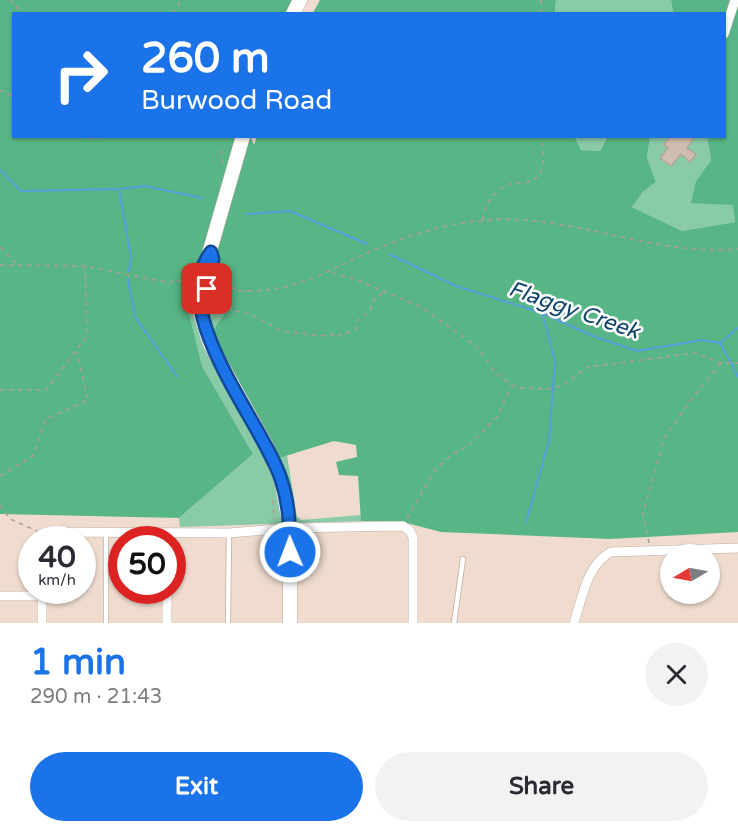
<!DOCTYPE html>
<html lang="en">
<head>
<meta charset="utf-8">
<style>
  :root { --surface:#fff; --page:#f2f2f3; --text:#2b2b33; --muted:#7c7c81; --accent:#1a73e8 }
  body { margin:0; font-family:"Varela Round",sans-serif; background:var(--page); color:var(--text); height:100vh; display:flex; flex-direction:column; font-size:22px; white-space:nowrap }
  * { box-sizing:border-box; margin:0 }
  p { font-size:20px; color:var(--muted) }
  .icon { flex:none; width:33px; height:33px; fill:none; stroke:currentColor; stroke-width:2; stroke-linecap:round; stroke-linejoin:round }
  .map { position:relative; height:623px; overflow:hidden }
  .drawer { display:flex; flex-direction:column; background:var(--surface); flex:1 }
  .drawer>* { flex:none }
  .hud { position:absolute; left:12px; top:12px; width:714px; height:126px; border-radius:0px; box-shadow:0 2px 4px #0004; background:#1a73e8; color:#fff; overflow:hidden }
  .needle { width:39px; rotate:260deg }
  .tools { position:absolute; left:660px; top:544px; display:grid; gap:12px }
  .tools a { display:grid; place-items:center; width:60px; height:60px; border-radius:50%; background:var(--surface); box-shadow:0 2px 4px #0004; font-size:30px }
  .speed { position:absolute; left:18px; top:526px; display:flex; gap:12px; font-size:30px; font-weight:700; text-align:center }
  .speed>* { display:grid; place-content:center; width:78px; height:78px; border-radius:50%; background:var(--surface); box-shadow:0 2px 4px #0004; line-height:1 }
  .speed small { font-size:15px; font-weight:400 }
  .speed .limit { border:9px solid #d22; background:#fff; color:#111 }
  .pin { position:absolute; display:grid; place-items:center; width:51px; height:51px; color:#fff; margin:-26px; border-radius:12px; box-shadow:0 3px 9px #0006 }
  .me { position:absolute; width:66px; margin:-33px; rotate:359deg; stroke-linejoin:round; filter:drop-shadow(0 0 4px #0008) }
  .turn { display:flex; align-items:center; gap:21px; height:126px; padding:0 30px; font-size:27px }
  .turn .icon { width:78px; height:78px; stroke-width:2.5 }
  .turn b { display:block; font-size:42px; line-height:51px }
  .round { display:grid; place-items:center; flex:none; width:63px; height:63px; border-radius:32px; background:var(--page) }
  .summary { display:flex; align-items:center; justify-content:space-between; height:102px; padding:0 30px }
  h1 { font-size:36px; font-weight:800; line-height:45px; color:var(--accent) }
  .primary-button { display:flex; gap:12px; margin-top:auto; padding:12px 30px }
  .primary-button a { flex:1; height:69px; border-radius:36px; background:var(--accent); color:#fff; font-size:24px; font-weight:800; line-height:69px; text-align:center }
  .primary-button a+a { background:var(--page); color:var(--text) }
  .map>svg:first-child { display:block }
</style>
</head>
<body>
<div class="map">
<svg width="738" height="623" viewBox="0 0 738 623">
  <rect width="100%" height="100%" fill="#efdccf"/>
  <path fill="#88cba6" d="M556,0H671L673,13H555Z
    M607,136L600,151L581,150L574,137Z
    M650,137H707L711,160L696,181L720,203L734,205L735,222L682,231L632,207L643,192L656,182L647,157Z
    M183,292L216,298L227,311L214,329L279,457L287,455L297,517L301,520L361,515V521L180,527L179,518L253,454L202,366Z"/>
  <path fill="#58b686" d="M0,0H307L300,14H14V136H250L254,145L257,136H574L581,150L600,151L607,137H650L647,157L656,182L643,192L632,207L682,231L735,222L733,205L691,203L696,181L711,160L707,137L724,136V14L673,13L671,0H738V532L610,539L441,532L399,521H361L358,476L339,475L336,462L357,457L356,445L334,441L279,458C265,435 210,353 214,330C216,324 223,316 227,311L215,298L184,293L202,366L253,454L179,518L0,514Z
    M320,0H556L555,13H313Z"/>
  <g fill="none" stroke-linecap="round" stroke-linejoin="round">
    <path stroke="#589edb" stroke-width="2" d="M0,170L21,191L119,189L145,186L202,198
      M119,189L131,258L129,271
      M246,214L290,211L367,244
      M389,254L456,286L542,313L593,336L637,351L702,340L720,343L738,376
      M128,279L135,317L177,376
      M720,343L738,328
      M526,523L549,440L555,361L542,313"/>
  </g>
  <path fill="#cfbdb0" stroke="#b6a498" stroke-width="1.5" d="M670,136H695L687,148L696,154L690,162L681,154L671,166L660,158L668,148L664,145Z"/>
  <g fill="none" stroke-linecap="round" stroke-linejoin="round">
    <g stroke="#bfada1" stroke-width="6">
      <path id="lane" d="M106,623V533
        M228,623L229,533
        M454,623L463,559"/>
    </g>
    <g stroke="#bfada1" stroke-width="10">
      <path id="street" d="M724,34L735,0
        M43,540L45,535L52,532L229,533L290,528L403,526L410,531L413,537V623
        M167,591V623
        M0,596H42
        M42,623V591
        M574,623C582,599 587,564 611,552L738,548"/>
    </g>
    <g stroke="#bfada1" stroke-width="15">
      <path id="secondary" d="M293,14L300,0
        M243,136L202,278L200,313L210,344L266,445L281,479L290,528V623"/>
    </g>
    <path stroke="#ad9e94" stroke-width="1.5" stroke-dasharray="4.5 4.5" stroke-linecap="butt" d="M10,0L24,14
      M541,0V14
      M173,14L181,0
      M0,90L14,97
      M81,136L85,139L123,136
      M221,150L223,164
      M483,220C482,206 497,188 510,184C515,182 522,184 528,182C549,176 543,152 541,136
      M0,247L16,263
      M0,265L85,266L170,283L174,280L181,281L184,286L190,287
      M332,273L355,279L421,307L476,346L495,372L511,385L521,388L552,389L565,384L588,367L695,353L721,363H738
      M213,290L234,288L237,291C303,293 328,268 384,246C416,233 450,223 485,220C572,213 652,257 738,249
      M219,291L231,310L250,314L282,331L318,336L338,334L341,336L356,329L357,321L370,311L374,299L385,292
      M0,390H46L87,336L85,267
      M0,476L33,456L46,419L88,400L77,352
      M273,500L274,519
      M0,505L10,519L37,531
      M407,519L434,471L450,456L469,445L498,416L511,386
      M649,543L643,513L664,439L687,405L721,363"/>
    <use href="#lane" stroke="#fff" stroke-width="4.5"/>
    <use href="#street" stroke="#fff" stroke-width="9"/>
    <use href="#secondary" stroke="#fff" stroke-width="14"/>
  </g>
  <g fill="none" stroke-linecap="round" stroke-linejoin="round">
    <g stroke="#114b97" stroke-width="15">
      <path id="route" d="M207,289L213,259L211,252C166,312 261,420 281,479C289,503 290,527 290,552"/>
    </g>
    <use href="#route" stroke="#1a73e8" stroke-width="10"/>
  </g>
  <g text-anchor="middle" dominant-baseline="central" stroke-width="5" stroke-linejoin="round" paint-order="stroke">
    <g font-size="22" font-style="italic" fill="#0f436b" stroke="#fff">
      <text transform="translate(574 310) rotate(19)">Flaggy Creek</text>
    </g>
  </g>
</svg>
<div class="tools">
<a><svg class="needle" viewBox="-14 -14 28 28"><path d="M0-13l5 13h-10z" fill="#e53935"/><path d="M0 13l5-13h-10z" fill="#7c7c81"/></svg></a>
</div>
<div class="speed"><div>40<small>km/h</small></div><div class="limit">50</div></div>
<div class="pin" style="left:207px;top:289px;background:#d93025"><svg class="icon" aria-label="arrive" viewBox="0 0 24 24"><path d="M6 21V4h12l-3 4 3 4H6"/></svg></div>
<svg class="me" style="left:290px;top:552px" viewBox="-20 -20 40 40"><circle r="17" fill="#1a73e8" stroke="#fff" stroke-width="3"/><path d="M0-11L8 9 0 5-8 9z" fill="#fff"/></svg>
<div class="hud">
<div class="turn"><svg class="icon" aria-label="right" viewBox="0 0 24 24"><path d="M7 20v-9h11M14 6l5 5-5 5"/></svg><div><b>260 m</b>Burwood Road</div></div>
</div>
</div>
<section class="drawer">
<div class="summary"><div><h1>1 min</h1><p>290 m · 21:43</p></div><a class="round"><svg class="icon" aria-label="close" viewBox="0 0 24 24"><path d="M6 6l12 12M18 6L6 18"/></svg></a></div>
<div class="primary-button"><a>Exit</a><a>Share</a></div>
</section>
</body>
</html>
